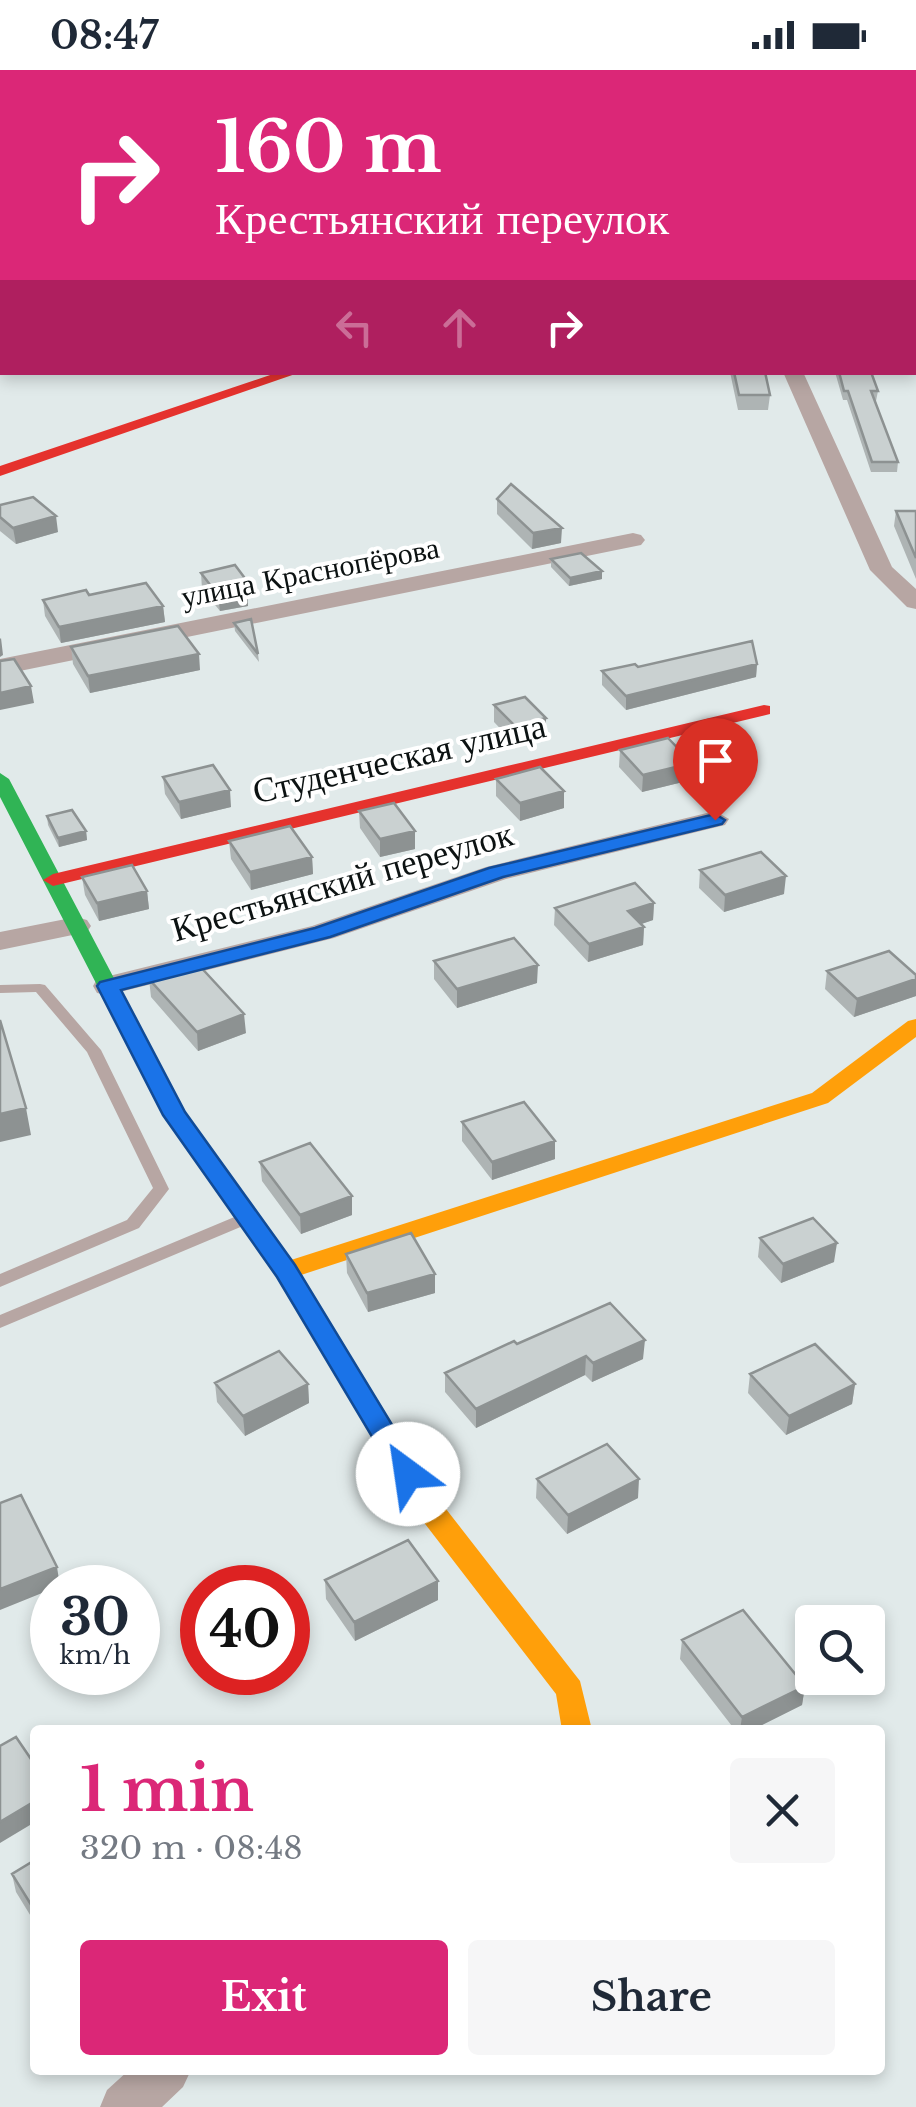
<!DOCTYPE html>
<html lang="en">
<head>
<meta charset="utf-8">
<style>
  :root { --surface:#fff; --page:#f6f6f7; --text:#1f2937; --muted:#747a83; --accent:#db2777 }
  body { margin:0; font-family:"Libre Baskerville",serif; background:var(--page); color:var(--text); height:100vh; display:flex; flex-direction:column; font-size:38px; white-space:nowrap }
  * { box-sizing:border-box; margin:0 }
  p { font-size:32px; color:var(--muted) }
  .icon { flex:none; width:55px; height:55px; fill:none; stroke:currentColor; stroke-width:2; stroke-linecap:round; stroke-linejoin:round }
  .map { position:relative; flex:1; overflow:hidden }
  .sheet { position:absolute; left:30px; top:1655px; width:855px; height:350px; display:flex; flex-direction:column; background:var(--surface); border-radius:10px; box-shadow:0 5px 15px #0003 }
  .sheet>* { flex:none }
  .banner { position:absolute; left:0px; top:0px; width:918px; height:305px; box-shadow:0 5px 15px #0003; background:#db2777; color:#fff; overflow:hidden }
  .buttons { position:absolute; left:795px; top:1535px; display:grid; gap:20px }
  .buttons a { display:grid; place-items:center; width:90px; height:90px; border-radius:10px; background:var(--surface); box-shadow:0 5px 15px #0003; font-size:50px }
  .speed { position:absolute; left:30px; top:1495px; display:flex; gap:20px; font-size:50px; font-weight:700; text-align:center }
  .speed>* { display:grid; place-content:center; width:130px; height:130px; border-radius:50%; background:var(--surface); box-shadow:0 5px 15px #0003; line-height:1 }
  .speed small { font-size:25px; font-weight:400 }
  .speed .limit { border:15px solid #d22; background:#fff; color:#111 }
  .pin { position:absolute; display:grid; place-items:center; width:85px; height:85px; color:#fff; margin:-102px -42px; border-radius:50% 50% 50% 0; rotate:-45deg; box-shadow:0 0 10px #0007 }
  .pin .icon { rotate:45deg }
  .me { position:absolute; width:110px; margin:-55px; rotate:329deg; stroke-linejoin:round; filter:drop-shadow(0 0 8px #0008) }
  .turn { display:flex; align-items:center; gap:35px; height:210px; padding:0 50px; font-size:45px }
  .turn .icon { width:130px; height:130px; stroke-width:2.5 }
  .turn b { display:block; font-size:70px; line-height:85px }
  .lanes { display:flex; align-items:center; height:95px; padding:0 50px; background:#0003; justify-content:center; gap:50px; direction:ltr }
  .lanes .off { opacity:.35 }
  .round { display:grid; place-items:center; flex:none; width:105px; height:105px; border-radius:10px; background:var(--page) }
  .summary { display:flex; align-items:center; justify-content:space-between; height:170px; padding:0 50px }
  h1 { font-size:60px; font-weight:700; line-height:75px; color:var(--accent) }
  .cta { display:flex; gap:20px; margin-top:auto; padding:20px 50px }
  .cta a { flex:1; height:115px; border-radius:10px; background:var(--accent); color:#fff; font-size:40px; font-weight:700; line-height:115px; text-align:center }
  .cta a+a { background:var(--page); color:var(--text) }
  .status { display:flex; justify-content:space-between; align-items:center; height:70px; padding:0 50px; background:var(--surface); direction:ltr }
  .status svg { height:28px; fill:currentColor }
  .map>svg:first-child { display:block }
</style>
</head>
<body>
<div class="status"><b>08:47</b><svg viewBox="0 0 49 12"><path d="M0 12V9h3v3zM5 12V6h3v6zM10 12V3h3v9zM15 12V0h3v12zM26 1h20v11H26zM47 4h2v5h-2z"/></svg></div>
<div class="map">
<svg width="916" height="2037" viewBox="0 0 916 2037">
  <rect width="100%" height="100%" fill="#e1eaea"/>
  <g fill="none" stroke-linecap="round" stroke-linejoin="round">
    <path fill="#b7a6a3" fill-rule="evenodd" d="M40,914L45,915L101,980L169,1119L139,1158L0,1217V1204L127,1150L153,1118L87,982L36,922L0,923V915Z
      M244,1143L250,1145L252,1149L250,1153L0,1258V1245Z"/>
    <path fill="#b7a6a3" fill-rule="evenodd" d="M90,0H112L114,2H92Z
      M915,43H916V53H915Z
      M0,87L2,88V98H0Z
      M915,114H916V124H915Z
      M0,147H2V158H0Z
      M783,302H803L892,497L916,519V539L907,537L870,500Z
      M633,463L641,465L645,470L641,475L0,605V589Z
      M715,741L729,749L725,755L506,809L334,868L108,925L97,923L93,916L97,909L312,856L486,797Z
      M76,847L87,850L91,856L87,862L0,880V862Z
      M129,2000H191L183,2017L162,2037H100L107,2020Z"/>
    <path fill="#30b455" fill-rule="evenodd" d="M916,83V90H915V83Z
      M0,703L9,709L185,1043L232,1109L228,1115H212L164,1045L0,727Z"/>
    <path fill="#ff9f0a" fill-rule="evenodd" d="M916,949V967L828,1033L301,1205L439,1430L580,1611L592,1660H562L556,1624L419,1446L277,1207L208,1109L212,1103H228L291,1190L812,1023L908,951Z"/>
    <path fill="#e5322d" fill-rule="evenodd" d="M279,302H301L0,406V396Z
      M764,635L770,636V644L53,816L43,810L53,804Z"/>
  </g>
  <path fill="#aeb4b4" d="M343,0H454L446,2H351Z
    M645,0H805L797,2H653Z
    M730,302H765L770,325L768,340H738Z
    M835,302H871L878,321L876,331H875L898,392L897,402H871L847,330H843Z
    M497,429L561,473L532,479L497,444Z
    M0,435L58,462L16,474L0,461Z
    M896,441H916V509L894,456Z
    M551,489L602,501V509L569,516L551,497Z
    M201,503L247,520L248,536L220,541L202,519Z
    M89,525L163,536L165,552L61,573L45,546L43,530Z
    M234,553L258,584L259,592L235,561Z
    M71,577L200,600L90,623L73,594Z
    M757,594L756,607L626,640L602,615V601L638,597Z
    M494,635L546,648V665L514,673L494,652Z
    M620,680L692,693L691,710L642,722L619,697Z
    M163,707L231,737L181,749L165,724Z
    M496,709L564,721V738L520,751L496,726Z
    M359,741L415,761V779L380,787L360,758Z
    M47,746L86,761L87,770L59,777L48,755Z
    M229,771L312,787L313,804L251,820L231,789Z
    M700,800L784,824L724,842L699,818Z
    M82,807L147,821L149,839L99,851L85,825Z
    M654,833L653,850L641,854L644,857L643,875L588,892L554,855L555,838Z
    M434,891L537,913L457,938L434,909Z
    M827,901L916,905V926L854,947L825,919Z
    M149,909L246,963L198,981L151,927Z
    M462,1052L555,1071V1089L492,1110L462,1071Z
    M260,1092L352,1145L301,1164L262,1111Z
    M760,1168L834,1192L781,1213L758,1187Z
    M346,1184L435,1204V1223L368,1242L347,1203Z
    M517,1274L643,1289L592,1312L585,1305L476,1358L445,1322V1303Z
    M750,1304L855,1314L852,1334L786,1365L748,1323Z
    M215,1313L308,1314L309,1333L245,1366L217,1332Z
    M537,1409L638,1428L567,1464L536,1428Z
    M325,1510L438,1511V1530L355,1571L326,1529Z
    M682,1570L805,1616L802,1635L752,1660H735L680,1589Z
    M35,1790V1853L16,1822L12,1804Z"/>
  <path fill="#8d9292" d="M434,0H454L446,2H425Z
    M781,0H805L797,2H773Z
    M56,446L58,462L16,474L13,458Z
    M562,458L561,473L532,479L533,463Z
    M602,501V509L569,516L570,508Z
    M247,520L248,536L220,541L218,525Z
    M163,536L165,552L61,573L59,557Z
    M1,568L3,585L0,587V569Z
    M199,584L200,600L90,623L88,606Z
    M757,594L756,607L626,640V626Z
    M31,616L34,633L0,640V623Z
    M546,648V665L514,673L515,656Z
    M692,693L691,710L642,722L643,705Z
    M230,720L231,737L181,749L179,732Z
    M564,721V738L520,751V733Z
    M86,761L87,770L59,777L58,768Z
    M415,761V779L380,787V769Z
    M312,787L313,804L251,820L250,802Z
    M786,806L784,824L724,842L725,825Z
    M147,821L149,839L99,851L97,833Z
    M654,833L653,850L627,859L628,841Z
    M644,857L643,875L588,892L589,874Z
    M538,895L537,913L457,938V919Z
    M916,909V926L854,947L857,929Z
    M244,944L246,963L198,981L197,962Z
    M26,1038L31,1065L0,1072V1044Z
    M555,1071V1089L492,1110V1092Z
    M352,1126V1145L301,1164L300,1145Z
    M837,1173L834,1192L781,1213L783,1194Z
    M435,1204V1223L368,1242L367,1223Z
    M645,1270L643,1289L592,1312L593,1293Z
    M586,1286L585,1305L476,1358V1339Z
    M308,1314L309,1333L245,1366L243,1346Z
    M855,1314L852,1334L786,1365L789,1346Z
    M639,1409L638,1428L567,1464L568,1445Z
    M57,1497L60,1516L52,1518V1519L0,1540V1519Z
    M438,1511V1530L355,1571L354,1552Z
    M805,1616L802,1635L752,1660H740L742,1647Z
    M35,1731V1752L0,1773V1752Z"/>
  <path fill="#cad1d1" stroke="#8d9292" stroke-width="2.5" d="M362,0H434L425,2H370Z
    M671,0H781L773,2H663Z
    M734,302H765L770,325H739Z
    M839,302H871L878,321H871L898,392H872L848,321H844Z
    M511,414L562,458L533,463L497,429Z
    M33,427L56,446L13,458L0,447V435Z
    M896,441H916V488Z
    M581,483L602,501L570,508L551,489Z
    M235,495L244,507L247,520L218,525L201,503Z
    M146,513L163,536L59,557L43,530L86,520L89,525Z
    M251,549L258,584L234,553Z
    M178,556L199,584L88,606L71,577Z
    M752,571L757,594L626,626L602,601L635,594L638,597Z
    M14,589L31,616L0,623V591Z
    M525,627L546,648L515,656L494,635Z
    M668,668L692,693L643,705L620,680Z
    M213,695L230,720L179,732L163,707Z
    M540,697L564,721L520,733L496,709Z
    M394,733L415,761L380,769L359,741Z
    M72,740L86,761L58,768L47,746Z
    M290,756L312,787L250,802L229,771Z
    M761,782L786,806L725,825L700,800Z
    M132,795L147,821L97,833L82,807Z
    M635,813L654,833L628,841L644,857L589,874L555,838Z
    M514,868L538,895L457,919L434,891Z
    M889,881L916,905V909L857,929L827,901Z
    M196,892L244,944L197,962L149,909Z
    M0,950L26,1038L0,1044Z
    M524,1032L555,1071L492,1092L462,1052Z
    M310,1073L352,1126L300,1145L260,1092Z
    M813,1148L837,1173L783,1194L760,1168Z
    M411,1163L435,1204L367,1223L346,1184Z
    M610,1233L645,1270L593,1293L586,1286L476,1339L445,1303L514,1271L517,1274Z
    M815,1274L855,1314L789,1346L750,1304Z
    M279,1281L308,1314L243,1346L215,1313Z
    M607,1374L639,1409L568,1445L537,1409Z
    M21,1425L57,1497L0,1519V1433Z
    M408,1470L438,1511L354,1552L325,1510Z
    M743,1540L805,1616L742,1647L682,1570Z
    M16,1667L35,1695V1731L0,1752V1676Z
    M35,1790V1841L12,1804Z"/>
  <path fill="#1a73e8" stroke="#114b97" stroke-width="2.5" d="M715,744L725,750L722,754L503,807L330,867L121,920L185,1042L295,1195L422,1404L418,1412L408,1415L399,1412L277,1207L163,1045L97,916L100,912L315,858L489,798Z"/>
  <g text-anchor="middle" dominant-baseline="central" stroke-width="8" stroke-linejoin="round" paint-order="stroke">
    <g font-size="30" fill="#0c1212" stroke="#fff">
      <text transform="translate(310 502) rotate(-11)">улица Краснопёрова</text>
    </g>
    <g font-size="35" fill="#0c1212" stroke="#fff">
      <text transform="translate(399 688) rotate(-13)">Студенческая улица</text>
      <text transform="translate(342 811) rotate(-16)">Крестьянский переулок</text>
    </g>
  </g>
</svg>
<div class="buttons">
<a><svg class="icon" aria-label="search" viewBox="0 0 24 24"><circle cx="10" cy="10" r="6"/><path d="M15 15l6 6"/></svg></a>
</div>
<div class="speed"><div>30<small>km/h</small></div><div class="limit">40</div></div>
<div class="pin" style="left:715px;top:750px;background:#d93025"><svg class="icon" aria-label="arrive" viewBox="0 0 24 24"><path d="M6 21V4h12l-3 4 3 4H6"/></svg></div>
<svg class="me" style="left:408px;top:1404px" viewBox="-20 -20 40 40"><circle r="19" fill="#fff"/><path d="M0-13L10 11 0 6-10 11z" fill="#1a73e8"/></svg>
<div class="banner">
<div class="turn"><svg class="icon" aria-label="right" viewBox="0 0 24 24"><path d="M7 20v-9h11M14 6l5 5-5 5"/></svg><div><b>160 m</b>Крестьянский переулок</div></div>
<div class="lanes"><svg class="icon off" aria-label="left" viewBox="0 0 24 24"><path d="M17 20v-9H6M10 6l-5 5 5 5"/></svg><svg class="icon off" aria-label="ahead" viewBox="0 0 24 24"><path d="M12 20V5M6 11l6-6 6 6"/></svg><svg class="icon" aria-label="right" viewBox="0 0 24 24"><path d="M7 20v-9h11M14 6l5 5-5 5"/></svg></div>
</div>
<section class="sheet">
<div class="summary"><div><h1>1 min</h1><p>320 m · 08:48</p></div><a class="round"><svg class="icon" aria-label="close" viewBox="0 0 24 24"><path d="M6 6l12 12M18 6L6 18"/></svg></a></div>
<div class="cta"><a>Exit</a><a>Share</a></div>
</section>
</div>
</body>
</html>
